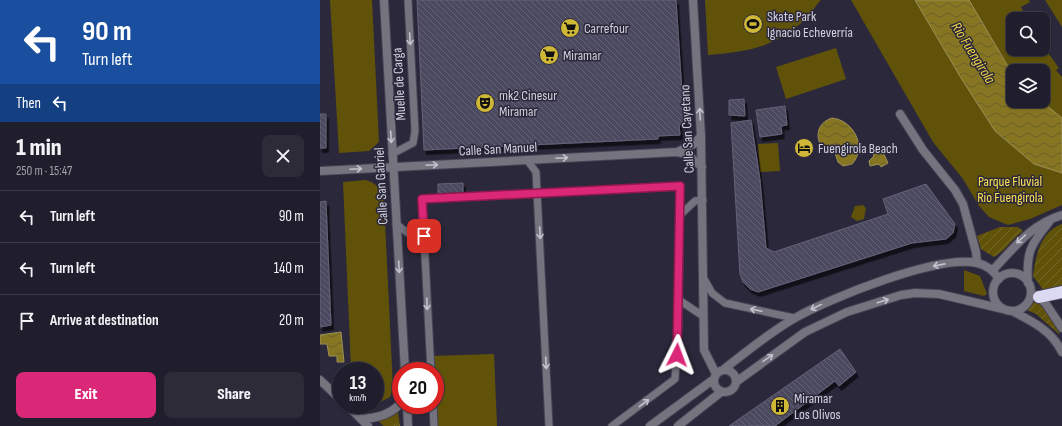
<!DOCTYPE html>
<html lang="en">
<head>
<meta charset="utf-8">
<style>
  :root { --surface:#201e2c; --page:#2d2b38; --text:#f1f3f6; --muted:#a2a2a9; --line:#3d3c48; --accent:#db2777 }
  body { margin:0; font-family:"Sofia Sans Condensed",sans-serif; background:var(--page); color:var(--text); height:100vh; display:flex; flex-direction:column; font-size:15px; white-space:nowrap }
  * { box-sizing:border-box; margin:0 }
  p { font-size:13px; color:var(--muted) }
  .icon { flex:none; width:22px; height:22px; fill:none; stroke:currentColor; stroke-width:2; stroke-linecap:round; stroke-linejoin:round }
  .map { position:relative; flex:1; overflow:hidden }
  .sheet { display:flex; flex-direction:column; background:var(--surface); width:320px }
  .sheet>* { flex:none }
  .hud { background:#1a4fa0; color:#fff; overflow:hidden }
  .tools { position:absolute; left:686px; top:12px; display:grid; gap:8px }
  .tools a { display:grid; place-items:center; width:44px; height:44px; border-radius:8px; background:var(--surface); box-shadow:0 1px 3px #0004,0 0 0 1px var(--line); font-size:20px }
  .speed { position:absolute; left:12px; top:362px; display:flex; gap:8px; font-size:20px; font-weight:700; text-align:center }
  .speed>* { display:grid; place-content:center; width:52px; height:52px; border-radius:50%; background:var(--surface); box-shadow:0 1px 3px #0004,0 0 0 1px var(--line); line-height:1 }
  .speed small { font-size:10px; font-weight:400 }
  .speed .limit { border:6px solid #d22; background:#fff; color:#111 }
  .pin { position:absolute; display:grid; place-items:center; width:34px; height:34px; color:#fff; margin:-17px; border-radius:8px; box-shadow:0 2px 6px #0006 }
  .me { position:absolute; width:44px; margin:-22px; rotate:3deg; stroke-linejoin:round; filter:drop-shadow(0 0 3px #0008) }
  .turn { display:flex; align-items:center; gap:14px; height:84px; padding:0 16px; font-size:18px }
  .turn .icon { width:52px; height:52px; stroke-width:2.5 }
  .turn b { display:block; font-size:28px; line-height:34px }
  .then { display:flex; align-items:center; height:38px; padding:0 16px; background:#0003; gap:8px; font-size:15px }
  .round { display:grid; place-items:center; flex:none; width:42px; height:42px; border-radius:8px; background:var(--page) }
  .summary { display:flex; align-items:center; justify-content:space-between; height:68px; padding:0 16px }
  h1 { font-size:24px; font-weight:800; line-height:30px }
  .action { display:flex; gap:8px; margin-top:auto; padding:8px 16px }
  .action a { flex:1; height:46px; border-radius:8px; background:var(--accent); color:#fff; font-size:16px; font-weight:800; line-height:46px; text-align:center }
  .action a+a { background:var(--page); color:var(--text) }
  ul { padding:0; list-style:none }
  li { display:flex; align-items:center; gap:12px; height:52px; padding:0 16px; border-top:1px solid var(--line) }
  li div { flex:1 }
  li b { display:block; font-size:15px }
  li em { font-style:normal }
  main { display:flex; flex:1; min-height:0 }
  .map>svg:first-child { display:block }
</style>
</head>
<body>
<main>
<section class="sheet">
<div class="hud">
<div class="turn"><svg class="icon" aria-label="left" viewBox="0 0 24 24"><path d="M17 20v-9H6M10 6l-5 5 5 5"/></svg><div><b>90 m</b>Turn left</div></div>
<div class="then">Then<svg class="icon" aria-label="left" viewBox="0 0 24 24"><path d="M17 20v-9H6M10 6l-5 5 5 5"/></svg></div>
</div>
<div class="summary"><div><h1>1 min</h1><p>250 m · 15:47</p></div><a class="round"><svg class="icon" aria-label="close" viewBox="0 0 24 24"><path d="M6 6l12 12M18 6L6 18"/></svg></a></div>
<ul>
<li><svg class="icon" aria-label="left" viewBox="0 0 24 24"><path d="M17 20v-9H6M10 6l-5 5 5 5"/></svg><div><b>Turn left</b></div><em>90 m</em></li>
<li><svg class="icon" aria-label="left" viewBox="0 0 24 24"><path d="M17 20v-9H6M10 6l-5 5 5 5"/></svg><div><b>Turn left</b></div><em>140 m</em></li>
<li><svg class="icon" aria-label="arrive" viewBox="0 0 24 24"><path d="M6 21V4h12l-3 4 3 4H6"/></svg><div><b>Arrive at destination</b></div><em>20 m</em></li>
</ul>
<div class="action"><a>Exit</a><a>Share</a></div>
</section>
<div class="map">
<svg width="742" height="426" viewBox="0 0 742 426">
  <defs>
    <pattern id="grass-tufts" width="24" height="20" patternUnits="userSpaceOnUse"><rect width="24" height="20" fill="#605309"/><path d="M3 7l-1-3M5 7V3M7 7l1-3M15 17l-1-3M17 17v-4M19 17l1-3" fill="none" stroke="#766b2c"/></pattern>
    <pattern id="garden-furrows" width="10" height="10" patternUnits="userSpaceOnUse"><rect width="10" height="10" fill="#605309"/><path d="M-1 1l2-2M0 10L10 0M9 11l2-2" fill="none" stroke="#766b2c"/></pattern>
    <pattern id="water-waves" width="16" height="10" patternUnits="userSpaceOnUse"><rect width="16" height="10" fill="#867621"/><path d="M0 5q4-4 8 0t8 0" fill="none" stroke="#6a602e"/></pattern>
    <pattern id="building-back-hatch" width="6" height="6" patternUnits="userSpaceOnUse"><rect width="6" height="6" fill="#4b495e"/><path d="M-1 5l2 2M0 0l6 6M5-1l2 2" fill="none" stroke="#646274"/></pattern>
    <filter id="shadow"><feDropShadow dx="2.5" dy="4.5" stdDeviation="0" flood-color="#0009"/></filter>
  </defs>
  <rect width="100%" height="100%" fill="#2b283b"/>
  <path fill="url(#grass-tufts)" d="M78,412L80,426H64L57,420Z"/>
  <path fill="#605309" d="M10,0H52L59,142L49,151L19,153Z
    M385,0H501C495,5 493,13 488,17C454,48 431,51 388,55Z
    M531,0H595L641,78L675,131L714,164L742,173V205L710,219L688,225L669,217L659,206L643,179L613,142Z
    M649,0H709L710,2L701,7L707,19H693V49H723V46L739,68L736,70L742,77V118L721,101H723V71H693V75Z
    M725,0H742V27Z
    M516,48L526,79L466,99L456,67Z
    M458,143L460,171L440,172L438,144Z
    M45,180C57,183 61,189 64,201L73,388L70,397L53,406L52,405H55V371H28L31,369L23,182Z
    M543,205L546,208L544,219L537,221L531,217L535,206Z
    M644,270L660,276L667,294L664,296L644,291Z
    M174,354L177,426H116L115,371H113L112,356Z"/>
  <path fill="url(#garden-furrows)" d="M742,224V286L724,291L713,276C716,255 720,232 742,224Z
    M680,227H698L703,231C692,239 685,251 674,257L661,249L657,236Z
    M714,298L732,318L740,335L716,314L707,310Z"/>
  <path fill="url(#water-waves)" stroke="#9c9159" d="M595,0H649L693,75V101H721L742,118V173L714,164L675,131L641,78Z
    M512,118C533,120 548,147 532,164L523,166L518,162L514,150L500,144C495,132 500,122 512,118Z
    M560,146L568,163L561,167L559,164L550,166L549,161L554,156L552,151Z
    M21,332L24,362H17V356H9L7,344H0V335Z"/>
  <path fill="url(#building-back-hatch)" stroke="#656278" filter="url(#shadow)" d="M97,0H356L364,124H359L360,135L338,136V139L104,150Z
    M424,99L425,116L409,115V100Z
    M465,106L467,125L461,126L462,134L440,137L436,110Z
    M0,114H6V148H0Z
    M431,120L440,180L446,248L454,252L568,214L563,199L606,184L635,224L633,233L626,239L592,243L438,292L430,289L423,282L420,274L411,123Z
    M143,183V193L118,194V184Z
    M6,201L11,325L0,327V202Z
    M520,349L536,372L519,386L515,381L455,426H409Z"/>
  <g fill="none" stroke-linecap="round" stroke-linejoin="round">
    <g stroke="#464355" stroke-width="9">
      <path id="lane" d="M72,154L93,143L95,131L88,0
        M207,160L216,172L229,426
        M360,215L375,201L383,200
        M76,224L104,245
        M383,277L392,293L405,303L474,318
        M359,300L383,316
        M111,371L102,199L360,186L358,328L355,379L292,426
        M113,405L114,426"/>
    </g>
    <g stroke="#464355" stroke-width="10">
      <path id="street" d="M64,0L85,371
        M373,0L381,136L384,350L396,374
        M580,114L603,150L635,190L643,204L656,252L657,263
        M357,152L368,155L382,167
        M0,171L357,152L374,144L381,136
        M673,270C694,248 711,224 742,215
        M673 292a19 19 0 1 1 38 0a19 19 0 1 1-38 0Z
        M708,283C706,253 710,245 729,222
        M717,295L726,304L742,328
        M692,311C712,321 732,331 742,352
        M394 381a11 11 0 1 1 22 0a11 11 0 1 1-22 0Z
        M403,370C426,352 450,332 475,318C510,298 619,254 657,263C667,265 674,271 679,279
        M0,380L21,400
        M416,382L485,332L527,312L581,295L595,293L619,294L683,309
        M27,405L48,426
        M87,405L88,426
        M41,419C57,418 70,415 81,403
        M330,426L394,379
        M358,426L401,392"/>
    </g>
    <g stroke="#464355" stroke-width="14">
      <path id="highway" d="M719,297L742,292"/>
    </g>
    <use href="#lane" stroke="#74737e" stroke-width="7"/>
    <use href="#street" stroke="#74737e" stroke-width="8"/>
    <use href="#highway" stroke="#dcd9f3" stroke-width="12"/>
  </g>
  <defs><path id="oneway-shaft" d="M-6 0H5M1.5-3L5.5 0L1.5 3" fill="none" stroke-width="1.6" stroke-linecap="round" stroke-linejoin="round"/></defs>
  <g stroke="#c3c2ce">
    <use href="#oneway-shaft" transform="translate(90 39) rotate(87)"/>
    <use href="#oneway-shaft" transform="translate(380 114) rotate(-93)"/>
    <use href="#oneway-shaft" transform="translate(71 137) rotate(87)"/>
    <use href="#oneway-shaft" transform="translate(242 158) rotate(-3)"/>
    <use href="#oneway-shaft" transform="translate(112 165) rotate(-3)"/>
    <use href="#oneway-shaft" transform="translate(36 169) rotate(-3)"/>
    <use href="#oneway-shaft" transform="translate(220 233) rotate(87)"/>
    <use href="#oneway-shaft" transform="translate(701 239) rotate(138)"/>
    <use href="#oneway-shaft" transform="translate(619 265) rotate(169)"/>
    <use href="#oneway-shaft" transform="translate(79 267) rotate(87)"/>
    <use href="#oneway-shaft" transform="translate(563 301) rotate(-17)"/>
    <use href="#oneway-shaft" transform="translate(107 304) rotate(88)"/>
    <use href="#oneway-shaft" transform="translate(496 307) rotate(154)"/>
    <use href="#oneway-shaft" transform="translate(436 310) rotate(-168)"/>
    <use href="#oneway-shaft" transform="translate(448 358) rotate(-35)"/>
    <use href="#oneway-shaft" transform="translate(226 363) rotate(87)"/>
    <use href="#oneway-shaft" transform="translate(324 403) rotate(-37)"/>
  </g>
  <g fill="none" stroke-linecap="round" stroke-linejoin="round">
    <g stroke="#8e194d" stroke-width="10">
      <path id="route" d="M104,236L102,199L360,186L357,355"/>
    </g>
    <use href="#route" stroke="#db2777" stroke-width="7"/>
  </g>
  <defs>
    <g id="stadium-disc" transform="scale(1)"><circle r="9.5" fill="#cfb837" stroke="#2b283b"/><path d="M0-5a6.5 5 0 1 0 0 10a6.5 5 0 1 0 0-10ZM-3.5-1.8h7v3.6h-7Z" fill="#111"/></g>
    <g id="supermarket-disc" transform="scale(1)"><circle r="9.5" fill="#cfb837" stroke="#2b283b"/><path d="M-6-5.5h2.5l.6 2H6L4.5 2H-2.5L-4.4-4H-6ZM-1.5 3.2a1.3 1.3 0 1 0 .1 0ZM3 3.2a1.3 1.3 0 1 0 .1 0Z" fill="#111"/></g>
    <g id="theatre-disc" transform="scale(1)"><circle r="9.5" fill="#cfb837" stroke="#2b283b"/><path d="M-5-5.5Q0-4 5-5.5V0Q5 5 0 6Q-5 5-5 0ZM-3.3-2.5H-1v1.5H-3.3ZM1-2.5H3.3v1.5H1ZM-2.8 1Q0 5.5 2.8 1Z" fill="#111"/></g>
    <g id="hotel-disc" transform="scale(1)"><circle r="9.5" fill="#cfb837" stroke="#2b283b"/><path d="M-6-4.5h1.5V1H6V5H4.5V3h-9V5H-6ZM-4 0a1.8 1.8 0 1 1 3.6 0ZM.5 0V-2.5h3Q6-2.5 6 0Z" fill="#111"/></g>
    <g id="building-disc" transform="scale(1)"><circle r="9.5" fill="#cfb837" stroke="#2b283b"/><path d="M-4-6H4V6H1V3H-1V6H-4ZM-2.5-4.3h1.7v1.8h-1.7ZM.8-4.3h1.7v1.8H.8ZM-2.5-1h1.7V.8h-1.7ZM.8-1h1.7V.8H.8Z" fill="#111"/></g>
  </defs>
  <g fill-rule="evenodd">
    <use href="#stadium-disc" x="433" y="24"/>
    <use href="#supermarket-disc" x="250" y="28"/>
    <use href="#supermarket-disc" x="229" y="55"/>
    <use href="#theatre-disc" x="165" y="103"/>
    <use href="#hotel-disc" x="484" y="148"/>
    <use href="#building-disc" x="460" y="406"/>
  </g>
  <g text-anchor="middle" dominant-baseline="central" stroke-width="3" stroke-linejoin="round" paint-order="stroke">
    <g font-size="14" fill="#d1d0dc" stroke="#2b283b" text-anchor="start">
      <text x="447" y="16">Skate Park<tspan x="447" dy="16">Ignacio Echeverría</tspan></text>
      <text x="264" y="28">Carrefour</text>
      <text x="243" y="55">Miramar</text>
      <text x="179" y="95">mk2 Cinesur<tspan x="179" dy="16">Miramar</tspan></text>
      <text x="498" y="148">Fuengirola Beach</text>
      <text x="474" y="398">Miramar<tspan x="474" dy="16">Los Olivos</tspan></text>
    </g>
    <g font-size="14" fill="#d1d0dc" stroke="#2b283b">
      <text transform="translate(79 84) rotate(-93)">Muelle de Carga</text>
      <text transform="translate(367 129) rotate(-93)">Calle San Cayetano</text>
      <text transform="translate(178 149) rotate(-3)">Calle San Manuel</text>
      <text transform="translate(61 186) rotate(-93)">Calle San Gabriel</text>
    </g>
    <g font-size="14" fill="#fde254" stroke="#2b283b">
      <text x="690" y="181">Parque Fluvial<tspan x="690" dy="16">Rio Fuengirola</tspan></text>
    </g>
    <g font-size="15" font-style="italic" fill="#f0d544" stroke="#2b283b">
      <text transform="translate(653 53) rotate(58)">Rio Fuengirola</text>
    </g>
  </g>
</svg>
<div class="tools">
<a><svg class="icon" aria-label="search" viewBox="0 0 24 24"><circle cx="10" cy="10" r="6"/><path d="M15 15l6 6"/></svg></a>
<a><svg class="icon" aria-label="layers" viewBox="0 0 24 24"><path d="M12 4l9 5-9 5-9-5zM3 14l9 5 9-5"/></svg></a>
</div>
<div class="speed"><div>13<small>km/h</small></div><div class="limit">20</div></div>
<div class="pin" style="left:104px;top:236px;background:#d93025"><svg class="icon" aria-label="arrive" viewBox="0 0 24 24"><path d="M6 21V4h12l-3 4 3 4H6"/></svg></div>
<svg class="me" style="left:357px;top:355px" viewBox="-20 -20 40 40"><path d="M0-17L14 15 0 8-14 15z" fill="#db2777" stroke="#fff" stroke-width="4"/></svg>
</div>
</main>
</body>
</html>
